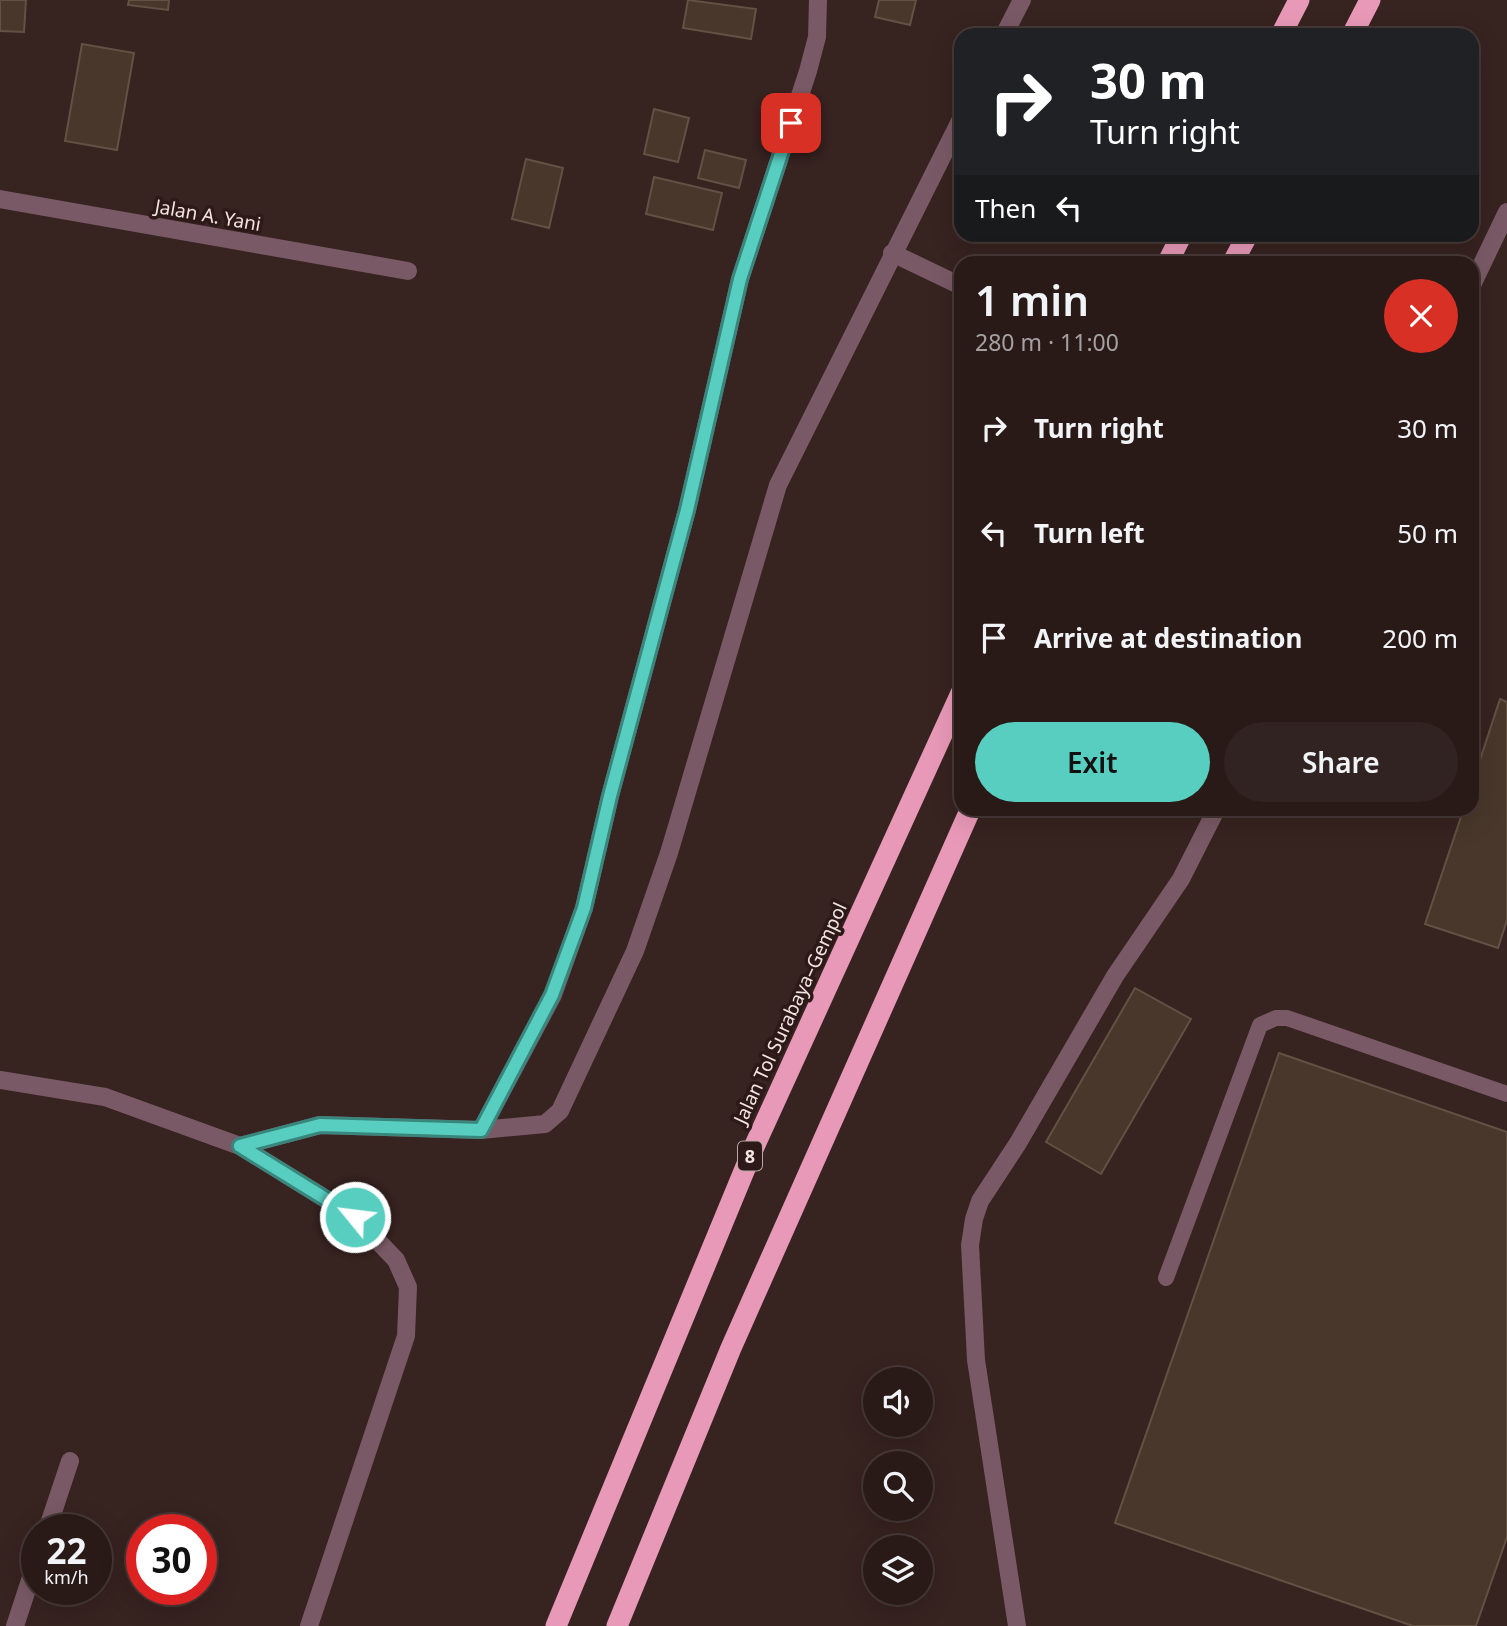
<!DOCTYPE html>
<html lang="en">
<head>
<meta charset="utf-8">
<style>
  :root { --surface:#291a18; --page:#312321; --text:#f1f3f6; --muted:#a5a1a2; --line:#453837; --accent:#58cec0 }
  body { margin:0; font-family:"Noto Sans",sans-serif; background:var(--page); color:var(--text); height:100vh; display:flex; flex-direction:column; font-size:26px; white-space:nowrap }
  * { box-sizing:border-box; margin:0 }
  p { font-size:23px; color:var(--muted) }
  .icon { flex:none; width:38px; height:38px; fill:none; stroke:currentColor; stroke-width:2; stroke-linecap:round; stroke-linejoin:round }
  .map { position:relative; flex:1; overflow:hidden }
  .details { position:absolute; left:954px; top:256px; width:525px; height:560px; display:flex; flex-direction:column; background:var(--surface); border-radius:21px; box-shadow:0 7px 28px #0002,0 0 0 2px var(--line) }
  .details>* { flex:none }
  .top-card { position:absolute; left:954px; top:28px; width:525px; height:214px; border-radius:21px; box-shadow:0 7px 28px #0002,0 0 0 2px var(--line); background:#202124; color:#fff; overflow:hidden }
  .buttons { position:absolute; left:863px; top:1367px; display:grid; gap:14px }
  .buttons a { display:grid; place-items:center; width:70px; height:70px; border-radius:50%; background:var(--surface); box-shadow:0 7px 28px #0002,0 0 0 2px var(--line); font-size:35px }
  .speed { position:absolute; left:21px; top:1514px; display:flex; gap:14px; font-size:35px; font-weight:700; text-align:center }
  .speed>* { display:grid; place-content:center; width:91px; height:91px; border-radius:50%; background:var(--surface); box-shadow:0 7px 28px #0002,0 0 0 2px var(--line); line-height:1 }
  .speed small { font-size:18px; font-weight:400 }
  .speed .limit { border:10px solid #d22; background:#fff; color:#111 }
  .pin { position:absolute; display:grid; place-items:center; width:60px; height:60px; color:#fff; margin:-30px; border-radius:14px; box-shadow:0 4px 10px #0006 }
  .me { position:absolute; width:77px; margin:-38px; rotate:299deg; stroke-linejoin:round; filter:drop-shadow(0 0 5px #0008) }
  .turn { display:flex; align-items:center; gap:24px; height:147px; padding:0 21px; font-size:32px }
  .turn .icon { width:91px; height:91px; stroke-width:2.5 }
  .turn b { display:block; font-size:49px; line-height:60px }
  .then { display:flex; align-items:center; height:66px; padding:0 21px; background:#0003; gap:14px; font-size:26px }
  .round { display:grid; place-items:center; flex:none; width:74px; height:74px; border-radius:37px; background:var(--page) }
  .overview { display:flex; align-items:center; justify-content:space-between; height:119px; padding:0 21px }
  h1 { font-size:42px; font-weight:600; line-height:52px }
  .cta { display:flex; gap:14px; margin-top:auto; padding:14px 21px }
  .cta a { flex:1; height:80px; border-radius:42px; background:var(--accent); color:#111; font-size:28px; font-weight:600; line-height:80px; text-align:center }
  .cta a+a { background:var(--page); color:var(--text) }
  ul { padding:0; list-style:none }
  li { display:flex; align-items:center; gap:21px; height:105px; padding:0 21px }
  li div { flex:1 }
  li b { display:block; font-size:26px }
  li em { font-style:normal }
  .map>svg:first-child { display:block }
</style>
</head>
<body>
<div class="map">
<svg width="1507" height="1626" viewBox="0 0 1507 1626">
  <rect width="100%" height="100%" fill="#372320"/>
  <path fill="#48372a" stroke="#635144" stroke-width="2" d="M0,0H26L24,32L0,31Z
    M129,0H169L168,10L128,5Z
    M688,0L756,9L751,39L683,28Z
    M879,0H916L910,25L875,17Z
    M82,44L134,53L117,150L65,141Z
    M654,109L689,118L678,162L644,154Z
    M705,150L746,160L739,188L698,178Z
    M526,159L563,168L549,228L512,219Z
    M654,177L722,193L713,230L646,214Z
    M1500,699L1507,702V920L1498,948L1425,924L1464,808H1472V784Z
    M1135,988L1191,1019L1101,1174L1046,1142Z
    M1279,1053L1507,1132V1537L1476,1626H1413L1115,1523Z"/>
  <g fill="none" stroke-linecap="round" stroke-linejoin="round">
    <path stroke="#795965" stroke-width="16" d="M1166,1278L1260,1025L1276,1018H1287L1507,1094"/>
    <path stroke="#795965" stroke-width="18" d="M1004,35L1022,0
      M0,199L408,271
      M892,253L961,286
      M1472,285L1507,212
      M0,1080L105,1097L240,1146L355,1217L396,1260L408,1287L406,1336L309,1626
      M481,1130L553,995L584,908L610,796L687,510L740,279L808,71L817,37L818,0
      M240,1146L320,1125L481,1130L545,1124L560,1111L635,951L669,853L778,485L961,119
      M47,1530L70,1461
      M15,1626L37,1559
      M1017,1626L976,1360L970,1245L974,1219L980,1201L1018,1143L1115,976L1181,879L1217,808"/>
    <path stroke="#e899b7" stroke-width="21" d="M1281,35L1299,0
      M1352,35L1370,0
      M1168,262L1182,234
      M1233,262L1248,234
      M556,1626L754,1147L961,693
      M617,1626L731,1348L971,808"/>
  </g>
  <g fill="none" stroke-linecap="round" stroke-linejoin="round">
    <g stroke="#39867d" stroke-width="18">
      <path id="route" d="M355,1217L240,1146L320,1125L481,1130L552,995L584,908L610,796L687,510L740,279L791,123"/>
    </g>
    <use href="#route" stroke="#58cec0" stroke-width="12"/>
  </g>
  <g text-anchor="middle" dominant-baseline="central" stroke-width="7" stroke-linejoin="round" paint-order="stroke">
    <rect fill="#2d1917" stroke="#b7a7a5" stroke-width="2" x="738" y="1141.5" width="24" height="29" rx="5"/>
    <g font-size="18" font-weight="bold" fill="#f2e4e2">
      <text x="750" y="1156">8</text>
    </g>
    <g font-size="19" fill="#f2e4e2" stroke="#2d1917">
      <text transform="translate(208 215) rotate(10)">Jalan A. Yani</text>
      <text transform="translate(790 1013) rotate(-65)">Jalan Tol Surabaya–Gempol</text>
    </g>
  </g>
</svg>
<div class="buttons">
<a><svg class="icon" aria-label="sound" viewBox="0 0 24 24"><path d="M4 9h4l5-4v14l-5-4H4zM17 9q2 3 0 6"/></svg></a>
<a><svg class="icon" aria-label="search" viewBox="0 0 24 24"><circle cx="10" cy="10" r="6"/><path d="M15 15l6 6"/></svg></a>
<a><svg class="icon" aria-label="layers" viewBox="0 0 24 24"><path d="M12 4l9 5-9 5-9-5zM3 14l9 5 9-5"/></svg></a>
</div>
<div class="speed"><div>22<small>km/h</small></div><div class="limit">30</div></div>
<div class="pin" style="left:791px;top:123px;background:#d93025"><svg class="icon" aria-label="arrive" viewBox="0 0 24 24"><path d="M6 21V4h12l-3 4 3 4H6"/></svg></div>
<svg class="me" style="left:355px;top:1217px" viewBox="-20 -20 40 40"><circle r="17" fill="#58cec0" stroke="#fff" stroke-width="3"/><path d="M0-11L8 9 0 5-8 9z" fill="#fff"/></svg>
<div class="top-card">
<div class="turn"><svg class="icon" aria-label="right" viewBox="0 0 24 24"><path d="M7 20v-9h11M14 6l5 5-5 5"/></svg><div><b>30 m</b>Turn right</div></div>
<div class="then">Then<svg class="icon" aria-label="left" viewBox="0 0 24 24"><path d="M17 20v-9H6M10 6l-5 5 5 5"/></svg></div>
</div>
<section class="details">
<div class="overview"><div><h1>1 min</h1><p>280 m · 11:00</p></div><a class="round" style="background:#d93025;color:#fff"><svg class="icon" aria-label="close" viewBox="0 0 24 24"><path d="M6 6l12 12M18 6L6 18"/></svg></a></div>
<ul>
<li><svg class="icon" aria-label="right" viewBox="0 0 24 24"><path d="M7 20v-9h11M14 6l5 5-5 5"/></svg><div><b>Turn right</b></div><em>30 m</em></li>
<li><svg class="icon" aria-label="left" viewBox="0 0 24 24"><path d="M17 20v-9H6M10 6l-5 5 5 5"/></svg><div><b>Turn left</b></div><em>50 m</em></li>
<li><svg class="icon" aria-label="arrive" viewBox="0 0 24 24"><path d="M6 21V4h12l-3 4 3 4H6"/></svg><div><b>Arrive at destination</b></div><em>200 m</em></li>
</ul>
<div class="cta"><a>Exit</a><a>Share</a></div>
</section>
</div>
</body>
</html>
